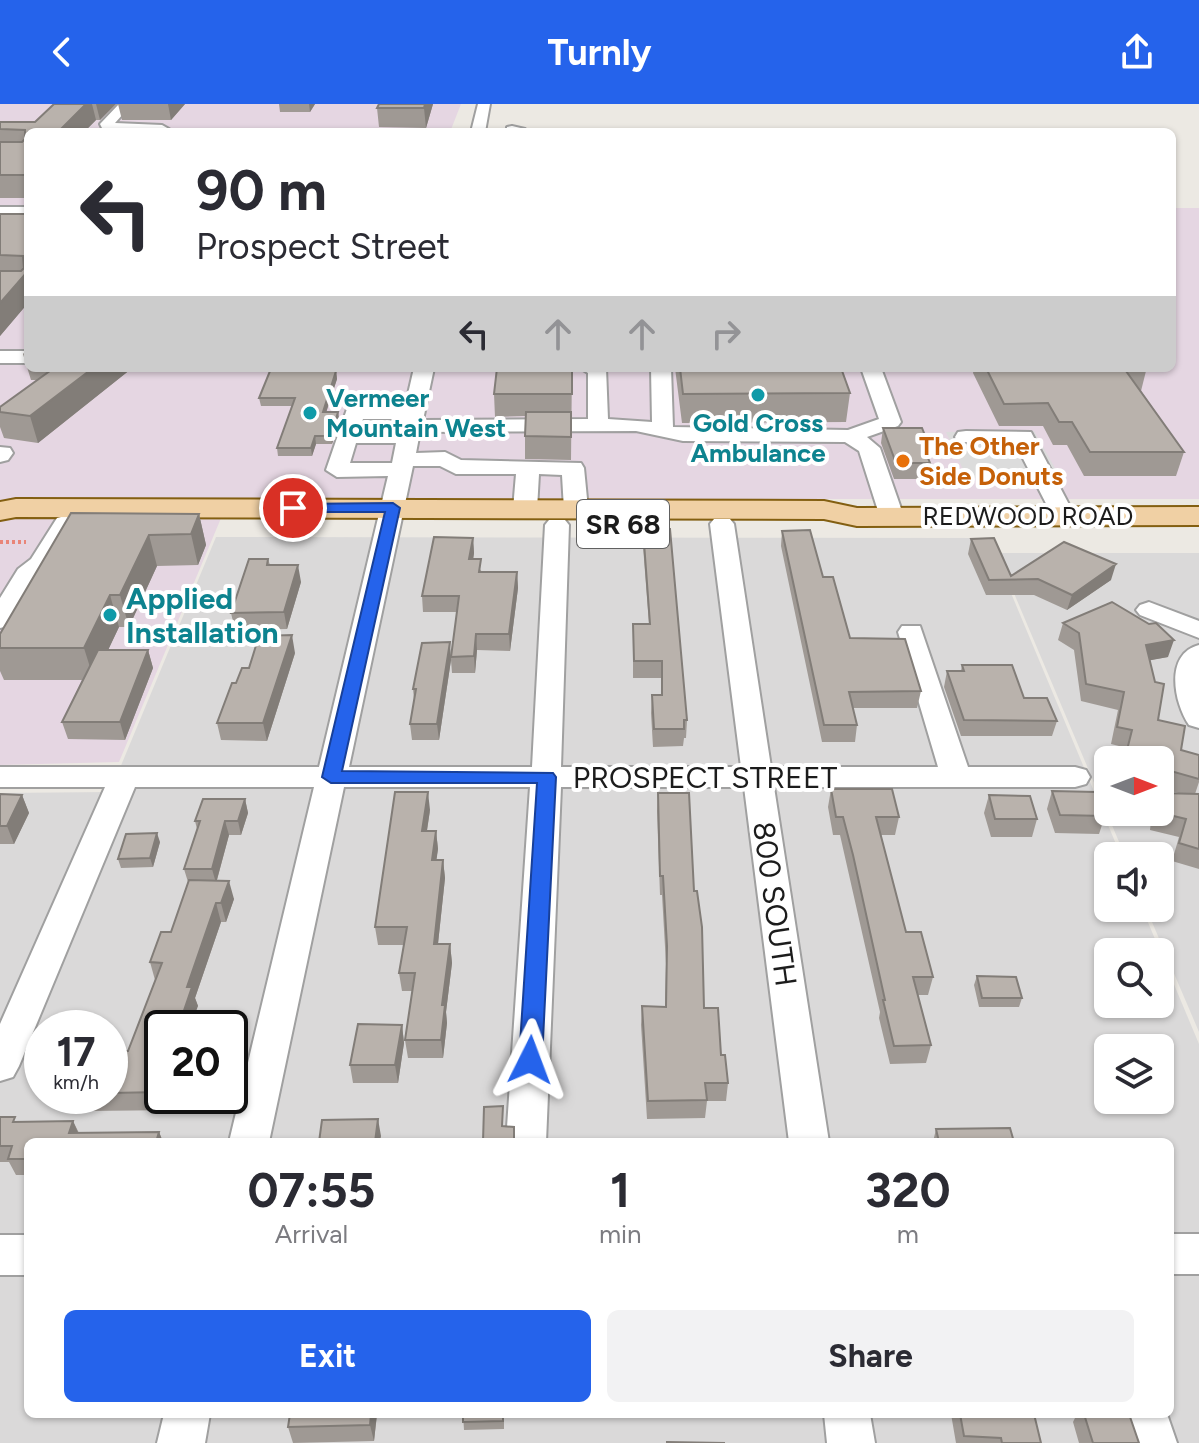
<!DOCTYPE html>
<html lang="en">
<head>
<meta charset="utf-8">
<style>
  :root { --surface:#fff; --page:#f2f2f3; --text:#2b2b33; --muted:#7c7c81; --accent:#2563eb }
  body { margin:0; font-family:Figtree,sans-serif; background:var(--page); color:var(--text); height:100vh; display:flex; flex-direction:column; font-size:30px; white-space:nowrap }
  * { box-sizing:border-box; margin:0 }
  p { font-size:26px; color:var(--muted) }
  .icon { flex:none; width:44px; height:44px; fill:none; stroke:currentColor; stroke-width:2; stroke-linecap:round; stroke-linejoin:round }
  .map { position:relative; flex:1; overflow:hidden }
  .panel { position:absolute; left:24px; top:1034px; width:1150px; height:280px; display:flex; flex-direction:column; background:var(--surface); border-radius:12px; box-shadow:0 2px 6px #0004 }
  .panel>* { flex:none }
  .guide { position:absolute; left:24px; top:24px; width:1152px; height:244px; border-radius:12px; box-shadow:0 2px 6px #0004; background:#fff; color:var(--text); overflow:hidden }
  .needle { width:52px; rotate:90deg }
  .buttons { position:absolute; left:1094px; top:642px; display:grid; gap:16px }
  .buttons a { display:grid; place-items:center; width:80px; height:80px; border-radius:12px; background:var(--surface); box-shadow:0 2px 6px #0004; font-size:40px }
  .speed { position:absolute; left:24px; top:906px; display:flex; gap:16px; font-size:40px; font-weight:700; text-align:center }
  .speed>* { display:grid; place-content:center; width:104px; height:104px; border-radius:50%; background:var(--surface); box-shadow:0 2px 6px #0004; line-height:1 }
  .speed small { font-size:20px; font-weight:400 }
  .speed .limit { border:4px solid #111; border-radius:12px; background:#fff; color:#111 }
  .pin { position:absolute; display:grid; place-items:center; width:68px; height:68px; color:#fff; margin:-34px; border:4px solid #fff; border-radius:50%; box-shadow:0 2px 8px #0007 }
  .me { position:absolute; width:88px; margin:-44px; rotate:3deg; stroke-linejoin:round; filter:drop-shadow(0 0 6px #0008) }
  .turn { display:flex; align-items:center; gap:28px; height:168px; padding:0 40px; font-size:36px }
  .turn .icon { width:104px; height:104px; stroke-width:2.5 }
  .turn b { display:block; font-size:56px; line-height:68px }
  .lanes { display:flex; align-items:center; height:76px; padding:0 40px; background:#0003; justify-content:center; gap:40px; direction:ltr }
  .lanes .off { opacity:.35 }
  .eta { display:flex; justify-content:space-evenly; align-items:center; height:136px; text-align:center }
  .eta b { font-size:48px; font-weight:700; line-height:56px }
  .button { display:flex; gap:16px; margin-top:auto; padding:16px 40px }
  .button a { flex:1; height:92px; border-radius:12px; background:var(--accent); color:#fff; font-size:32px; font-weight:700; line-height:92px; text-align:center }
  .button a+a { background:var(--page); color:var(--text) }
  header { display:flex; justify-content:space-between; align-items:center; height:104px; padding:0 40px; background:var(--accent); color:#fff; font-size:36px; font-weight:700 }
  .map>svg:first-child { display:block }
</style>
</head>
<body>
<header><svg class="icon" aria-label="back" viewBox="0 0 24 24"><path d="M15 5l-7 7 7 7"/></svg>Turnly<svg class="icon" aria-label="share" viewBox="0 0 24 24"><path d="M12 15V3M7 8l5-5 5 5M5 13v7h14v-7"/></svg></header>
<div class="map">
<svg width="1199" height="1339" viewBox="0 0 1199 1339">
  <rect width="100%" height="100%" fill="#ece9e3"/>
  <path fill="#dad9d9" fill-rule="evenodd" d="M216,433L988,434L1121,752H1108V804H1142L1199,940V1339H0V689L110,688ZM1108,848H1160V900H1108ZM42,924H110V992H42ZM162,924H230V992H162ZM1108,944H1160V996H1108ZM28,1038H1170V1310H28Z
    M997,449H1199V928L1146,804H1160V752H1125ZM1108,656H1160V708H1108Z"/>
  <path fill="#e5d6e2" d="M0,0H461L450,28H28V264H1172V104H1199V395H229L119,658L0,661Z"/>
  <path fill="#dcdcdc" d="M1034,327L1060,373L967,374L946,328Z"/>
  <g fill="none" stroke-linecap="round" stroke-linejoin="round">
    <g stroke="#a0a0a0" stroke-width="4">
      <path id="minor" d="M119,0H132L115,19L162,21L169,25L166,28L103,26L100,20Z
        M478,0H490L485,28H471Z
        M512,22L525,25L527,28H507V23Z
        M0,103H28V113H0Z
        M0,247H28V259H0Z
        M414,264H434L423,316L588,315V269L580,264H606L608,315L652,318L651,264H671L673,323L848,326L879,315L861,264H881L901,318L898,322L867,333L880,344L904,413L900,418H884L880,413L859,347L845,338L683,337L636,327L420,328L416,349L445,348L461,356L581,359L584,364L588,405L584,410H568L564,405L562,371L539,370L537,405L533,410H517L513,405L516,370H456L440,362H413L349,663H532L545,421L549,416H565L569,421L561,663H741L710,420L714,415H730L734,420L771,663H938L898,528L902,522H920L968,663H1075L1086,666L1090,673L1086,680L1075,683H774L829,1038H789L744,683H561L546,1038H506L530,683H344L269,1038H229L314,683H135L19,962L13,973L0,977V920L105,683H0V663H319L388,372L337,373L326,366L347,305L405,303ZM363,315H402L399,326H359ZM356,339H396L392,359H350Z
        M966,327L1031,328L1075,412L1071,417H1055L1015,339L958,338L955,333L958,328Z
        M0,343L10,344L13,349L8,356L0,358Z
        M65,412L73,414L77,419L53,460L37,475L9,522L0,524V494L18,465L31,455L57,414Z
        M1149,498L1199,517V534L1140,511L1136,506L1140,501Z
        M1199,541V624L1189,621C1174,599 1164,550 1199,541Z
        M1170,1130H1199V1170H1170Z
        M0,1131H28V1171H0Z
        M164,1310H210L205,1339H157Z
        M824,1310H870L875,1339H827Z
        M1121,1310H1167L1177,1339H1129Z"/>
    </g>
    <g stroke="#835f11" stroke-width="4">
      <path id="major" d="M16,395L824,397L857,404L1199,403V421L857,422L824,415L16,413L0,416V398Z"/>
    </g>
    <path stroke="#e98578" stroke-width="4" stroke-dasharray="3 3" stroke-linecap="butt" d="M0,438H26"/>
    <use href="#minor" fill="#fff" fill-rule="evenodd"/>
    <use href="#major" fill="#f0d0a4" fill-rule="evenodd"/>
  </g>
  <path fill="#9f9994" d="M54,0H116L100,16H96L84,28H28V94H0V18H35Z
    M118,0H185L171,16H122Z
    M279,0H315L310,8H280Z
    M433,0L426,24L379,23L377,4Z
    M0,110H28V199L0,232Z
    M28,244V264L131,265L38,339L4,334L0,323V303L37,276H31L23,250Z
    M572,264L571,356L525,355V332L526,312L495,313L494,290Z
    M675,264H841L850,289L846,318L682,319Z
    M974,264H1145L1146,267L1141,287L1184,348L1176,372H1084L1067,341H1053L1043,322H999L973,269Z
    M336,267L337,275L326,308H338L339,315L332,340H316L312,352H278L277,344L293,302H261L259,294Z
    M883,324L930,344L928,354L930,359L927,375H894L881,339Z
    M71,409L199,410L206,441L198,461L157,462L129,523H119L108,546H148L153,564L125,636L68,635L62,618L82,576H4L0,567V530Z
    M643,425L687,616L686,634H684L683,642L653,643L651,609L652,591H662V574H633V520H649L643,442Z
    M782,427L823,473L850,534L921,587L917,604H853L857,621L855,638H822L781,442Z
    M473,434L474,449L473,455L482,468H517L518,484L510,547L477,546L475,569H452L451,556L439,636H412L410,620L414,595L413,585L451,550L457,508H423L422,492Z
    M971,435L1011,472L1111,476L1067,506L1034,491H986L968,450Z
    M268,455L270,461L301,478L287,525L235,526L231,509Z
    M1063,519L1168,553L1150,556L1158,616L1181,646L1199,651V678L1195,690H1199V765L1172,757L1179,733L1150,726L1152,708H1160L1182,690L1160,684V656H1123L1127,644L1111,640L1118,606L1081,597L1074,546L1058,536Z
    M295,549L267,637L221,636L217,619L236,579Z
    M962,561L1024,594L1057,617L1052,632H961L944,583L947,567H961Z
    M831,685L899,713L895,731H881L906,828L933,873L928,891H917L931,941L926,959L890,960L879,914L880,908L840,731H833L828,703Z
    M1052,687L1105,712L1099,730L1055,729L1047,705Z
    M658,689L694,787L704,904L721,951L728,979L726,997H707L705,1014L647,1015L641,921L642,902L665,903L666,860L662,791H660L657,707Z
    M0,690L22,691L29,709L14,740H0Z
    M989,691L1037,715L1032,733H991L984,709Z
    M245,695L248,709L241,731H229L217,776L234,795L226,818H221L195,894L198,902L162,924V992H183L179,1006L89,1007L83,992H110V947H128L155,876L150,858L171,828L188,778L184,765L197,725L195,717Z
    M430,706L427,727H436L438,745L436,756H443L445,774L438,840H450L452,859L446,908L447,919L443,954H408L405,936L412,887H402L399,869L404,841H378L375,823Z
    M160,738L153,763L121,764L118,755Z
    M977,872L1022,894L1019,903H979L974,881Z
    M402,921L404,939L398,979H353L350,961Z
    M0,1013L17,1018L73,1017L79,1029L159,1028L163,1038H28V1071H16L9,1058H0Z
    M936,1025L1014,1038H933Z
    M290,1310H377L374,1337L293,1339L288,1323Z
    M463,1310H504V1325L464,1326Z
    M951,1310H1034L1041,1339H956Z
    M1077,1310H1129L1139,1339H1079L1073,1318Z"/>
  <path fill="#827d78" d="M86,0H92L96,16L84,28H58Z
    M96,0H116L100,16Z
    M168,0H185L171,16Z
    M309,0H315L310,8Z
    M425,0H433L426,24L424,4Z
    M28,167V199L0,232V199Z
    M93,264L131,265L38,339L30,312Z
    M336,267L337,275L324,315L323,308Z
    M338,308L339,315L332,340L331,332Z
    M315,332L316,340L312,352L311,344Z
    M199,410L206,441L198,461L191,430Z
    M149,431L157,462L129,523L120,491Z
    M473,434L474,449L471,471L469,455Z
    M1116,460L1111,476L1067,506L1072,491Z
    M298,461L301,478L287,525L284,508Z
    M517,468L518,484L510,547L509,530Z
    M110,491L119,523L94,576L84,544Z
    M476,530L477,546L475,569L474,552Z
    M292,531L295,549L267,637L263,619Z
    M1174,536L1168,553L1141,558L1146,541Z
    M450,538L451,556L439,636L437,620Z
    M148,546L153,564L125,636L120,618Z
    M428,688L430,706L424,745L422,727Z
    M22,691L29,709L14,740L7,722Z
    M245,695L248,709L241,731L238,717Z
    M225,717L229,731L216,779L212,765Z
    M436,727L438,745L434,774L432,756Z
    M157,729L160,738L153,763L150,754Z
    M443,756L445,774L436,858L434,840Z
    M229,777L234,795L226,818L221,799Z
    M216,799L221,818L195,894L198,902L190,924H178L187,883Z
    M450,840L452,859L446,908L447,919L443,954L441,936L442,901Z
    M402,921L404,939L398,979L395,961Z
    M174,992H183L179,1006Z
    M378,1015L381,1032L380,1038H375Z
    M73,1017L80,1033L69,1029Z
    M159,1028L163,1038H156Z
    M371,1310H377L374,1337L370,1321Z"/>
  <path fill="#b9b2ac" stroke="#827d78" stroke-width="2" d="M54,0H86L58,28H28V71H0V38H22L25,35V26L0,25V18H35Z
    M379,0H425L424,4H377Z
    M0,110H28V167L0,199V167H21L24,164L23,152L0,151Z
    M54,264H93L30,312L0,308V303Z
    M497,264H572V290H494Z
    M680,264H841L850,289L683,290Z
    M986,264H1145L1146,267H1126L1184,348H1090L1072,318H1059L1048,299L1004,300Z
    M270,267H336L323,308H338L331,332H315L311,344H277L295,294H259Z
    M526,308H571V333L525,332Z
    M883,324H922L930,344H924L930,359H896Z
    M71,409L199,410L191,430L149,431L120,491H110L84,544H0V530Z
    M643,425H670L687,616H684V625H654L652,591H662V557H634L633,520H650Z
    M810,426L823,473H833L850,534L905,535L921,587L849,588L857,621H824L782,427Z
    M434,433L473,434L469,455H481L479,468H517L509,530H476L474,552L451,553L459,492H422Z
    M994,434L1011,472L1064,438L1116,460L1072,491L1038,475L989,476L971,435Z
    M249,455H268L267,461H298L284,508L231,509Z
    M1112,498L1149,520L1156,519L1174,536L1146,541L1155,578L1164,580L1158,616L1185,622L1181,646L1199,651V675L1160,664V656H1131L1125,654L1132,626L1117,623L1124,588L1086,580L1079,529L1063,519Z
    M292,531L263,619H217L232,579H236L242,564H249L259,532Z
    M450,538L437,620H410L416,585H413L422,539Z
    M98,546H148L120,618H62Z
    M962,561H1012L1024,594H1047L1057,617L964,616L947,567H964Z
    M831,685H892L899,713H876L906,828H921L933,873H913L931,941L894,942L883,896H885L853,751L843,713H836Z
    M1052,687L1096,688L1105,712L1060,711Z
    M395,688H428L422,727H436L432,756H443L434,840H450L442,901H445L441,936H405L415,869H399L407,823H375Z
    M658,689H689L694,787H697L702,823L704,904H718L721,951H725L728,979H705L707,996L648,997L642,902L666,903L667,842L663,772H660Z
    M1160,689L1199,690V745L1179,739L1186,715L1157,708H1160Z
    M0,690L22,691L7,722H0Z
    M989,691L1030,692L1037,715H995Z
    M203,695H245L238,717H225L212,765H184L200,717H195Z
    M157,729L150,754L118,755L126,730Z
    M189,776L229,777L221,799H216L187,883H192L178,924H162V988L110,989V947H128L162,859L150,858L161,828H171Z
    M977,872L1016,873L1022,894H982Z
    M358,920L402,921L395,961H350Z
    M503,1002L502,1022L514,1023V1038H483L484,1003Z
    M0,1013H15L13,1018L73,1017L69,1029L159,1028L156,1038H28V1055H8L12,1042H0Z
    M378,1015L375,1038H319L322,1016Z
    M1010,1024L1014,1038H939L936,1025Z
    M290,1310H371L370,1321L288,1323Z
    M463,1310H503V1317L463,1318Z
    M960,1310H1034L1041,1339H1002L1001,1334L964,1332Z
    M1084,1310H1129L1139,1339H1093Z
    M667,1338L725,1339H667Z"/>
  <path fill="#2563eb" stroke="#184099" stroke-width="2" d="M393,399L400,404L342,667L553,669L556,673L542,956L538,963L530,965L522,963L519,956L537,679H331L322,673L385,408H293L286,404L293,400Z"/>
  <g fill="#0f9aa8" stroke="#fff" stroke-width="3">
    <circle cx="758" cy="291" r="8"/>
    <circle cx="310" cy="309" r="8"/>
    <circle cx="110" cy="511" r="8"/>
  </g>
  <circle fill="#e8710a" stroke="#fff" stroke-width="3" cx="903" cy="357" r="8"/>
  <g text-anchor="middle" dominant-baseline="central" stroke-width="8" stroke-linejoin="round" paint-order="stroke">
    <g font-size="26" font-weight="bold" fill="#0d838f" stroke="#fff" text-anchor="start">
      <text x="326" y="294">Vermeer<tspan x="326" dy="30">Mountain West</tspan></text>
      <text x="758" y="319" text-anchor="middle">Gold Cross<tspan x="758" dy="30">Ambulance</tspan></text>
    </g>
    <g font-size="26" font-weight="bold" fill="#c56008" stroke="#fff" text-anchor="start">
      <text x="919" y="342">The Other<tspan x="919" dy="30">Side Donuts</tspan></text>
    </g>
    <g font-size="26" fill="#1c1c1c" stroke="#fff">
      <text x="1028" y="412">REDWOOD ROAD</text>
    </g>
    <rect fill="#fff" stroke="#606060" stroke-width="2" x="577" y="396" width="92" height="48" rx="6"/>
    <g font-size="28" font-weight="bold" fill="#1c1c1c">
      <text x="623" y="420">SR 68</text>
    </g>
    <g font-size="30" font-weight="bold" fill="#0d838f" stroke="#fff" text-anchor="start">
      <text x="126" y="494">Applied<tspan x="126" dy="34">Installation</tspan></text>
    </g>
    <g font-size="30" fill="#1c1c1c" stroke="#fff">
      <text x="705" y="673">PROSPECT STREET</text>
      <text transform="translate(775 800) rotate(82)">800 SOUTH</text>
    </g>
  </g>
</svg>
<div class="buttons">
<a><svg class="needle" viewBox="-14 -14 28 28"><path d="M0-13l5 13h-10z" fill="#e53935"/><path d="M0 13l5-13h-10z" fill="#7c7c81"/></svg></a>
<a><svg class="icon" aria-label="sound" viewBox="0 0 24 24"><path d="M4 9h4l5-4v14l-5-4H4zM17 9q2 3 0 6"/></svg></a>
<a><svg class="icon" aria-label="search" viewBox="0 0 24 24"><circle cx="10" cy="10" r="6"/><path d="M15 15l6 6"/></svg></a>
<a><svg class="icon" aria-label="layers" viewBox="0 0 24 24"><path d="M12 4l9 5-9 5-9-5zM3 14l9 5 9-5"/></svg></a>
</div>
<div class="speed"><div>17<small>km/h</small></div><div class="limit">20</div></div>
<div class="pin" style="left:293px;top:404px;background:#d93025"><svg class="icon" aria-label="arrive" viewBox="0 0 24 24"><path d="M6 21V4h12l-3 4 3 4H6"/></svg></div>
<svg class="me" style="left:530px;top:956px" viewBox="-20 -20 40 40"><path d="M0-17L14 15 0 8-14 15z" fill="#2563eb" stroke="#fff" stroke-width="4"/></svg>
<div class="guide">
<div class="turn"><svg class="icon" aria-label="left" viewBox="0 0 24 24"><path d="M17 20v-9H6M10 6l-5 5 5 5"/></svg><div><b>90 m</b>Prospect Street</div></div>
<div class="lanes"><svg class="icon" aria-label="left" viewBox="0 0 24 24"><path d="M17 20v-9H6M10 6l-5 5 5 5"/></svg><svg class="icon off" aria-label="ahead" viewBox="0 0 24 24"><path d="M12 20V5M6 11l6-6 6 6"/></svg><svg class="icon off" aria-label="ahead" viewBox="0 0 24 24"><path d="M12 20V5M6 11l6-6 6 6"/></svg><svg class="icon off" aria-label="right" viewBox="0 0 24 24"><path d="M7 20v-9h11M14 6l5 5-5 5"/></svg></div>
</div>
<section class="panel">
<div class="eta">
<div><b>07:55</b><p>Arrival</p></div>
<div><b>1</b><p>min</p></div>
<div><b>320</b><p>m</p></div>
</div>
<div class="button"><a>Exit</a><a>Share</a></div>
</section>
</div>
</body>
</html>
